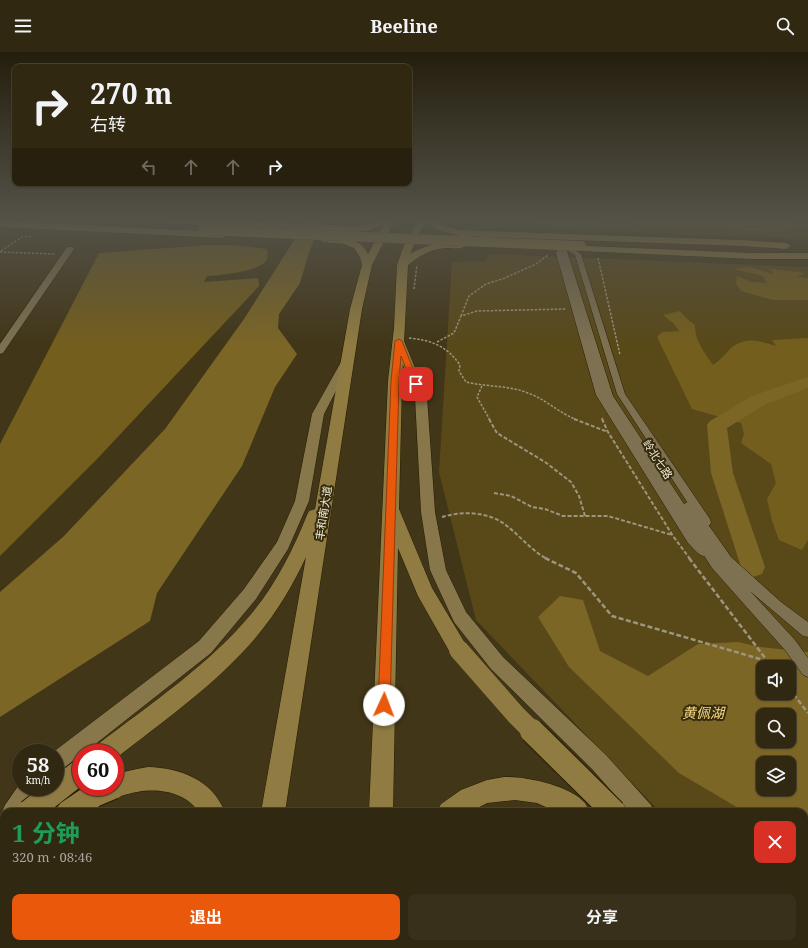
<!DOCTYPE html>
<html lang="zh">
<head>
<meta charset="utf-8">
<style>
  :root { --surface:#312812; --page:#39301b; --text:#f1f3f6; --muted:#a8a69f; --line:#4c4432; --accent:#ea580c }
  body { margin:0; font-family:"Noto Serif","Noto Sans SC",serif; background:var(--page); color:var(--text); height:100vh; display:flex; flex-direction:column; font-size:15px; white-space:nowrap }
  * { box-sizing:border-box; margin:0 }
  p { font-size:13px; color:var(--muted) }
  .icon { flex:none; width:22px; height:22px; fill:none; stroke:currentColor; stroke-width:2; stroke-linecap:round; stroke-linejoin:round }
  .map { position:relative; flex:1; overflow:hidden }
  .details { position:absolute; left:0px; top:756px; width:808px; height:140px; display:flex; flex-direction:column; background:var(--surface); border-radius:12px 12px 0 0; box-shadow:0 1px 3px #0004,0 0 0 1px var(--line) }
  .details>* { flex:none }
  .banner { position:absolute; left:12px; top:12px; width:400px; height:122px; border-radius:8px; box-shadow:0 1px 3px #0004,0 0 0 1px var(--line); background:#312812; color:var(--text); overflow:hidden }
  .fabs { position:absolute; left:756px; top:608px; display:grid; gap:8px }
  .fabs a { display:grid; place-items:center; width:40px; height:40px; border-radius:8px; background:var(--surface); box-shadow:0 1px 3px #0004,0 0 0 1px var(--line); font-size:20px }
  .speed { position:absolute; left:12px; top:692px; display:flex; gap:8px; font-size:20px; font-weight:700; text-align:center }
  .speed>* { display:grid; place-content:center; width:52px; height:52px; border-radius:50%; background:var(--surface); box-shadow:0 1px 3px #0004,0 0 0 1px var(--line); line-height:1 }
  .speed small { font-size:10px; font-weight:400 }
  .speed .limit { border:6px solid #d22; background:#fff; color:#111 }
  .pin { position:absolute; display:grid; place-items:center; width:34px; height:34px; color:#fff; margin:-17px; border-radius:8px; box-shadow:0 2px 6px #0006 }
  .me { position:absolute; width:44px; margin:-22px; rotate:2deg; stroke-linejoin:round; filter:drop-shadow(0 0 3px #0008) }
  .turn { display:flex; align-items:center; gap:14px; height:84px; padding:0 12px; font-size:18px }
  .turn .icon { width:52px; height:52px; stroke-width:2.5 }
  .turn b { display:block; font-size:28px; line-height:34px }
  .lanes { display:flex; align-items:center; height:38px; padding:0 12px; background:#0003; justify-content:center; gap:20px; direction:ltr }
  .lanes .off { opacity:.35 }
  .round { display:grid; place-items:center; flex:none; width:42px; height:42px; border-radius:8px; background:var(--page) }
  .summary { display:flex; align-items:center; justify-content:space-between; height:68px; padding:0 12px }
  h1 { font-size:24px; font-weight:700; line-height:30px; color:#1e9e55 }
  .action { display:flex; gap:8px; margin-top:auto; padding:8px 12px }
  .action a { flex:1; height:46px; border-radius:8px; background:var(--accent); color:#fff; font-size:16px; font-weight:700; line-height:46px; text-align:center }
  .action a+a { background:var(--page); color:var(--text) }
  header { display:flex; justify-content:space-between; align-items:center; height:52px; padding:0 12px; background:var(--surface); font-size:18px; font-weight:700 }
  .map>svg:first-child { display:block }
</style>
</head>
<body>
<header><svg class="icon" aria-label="menu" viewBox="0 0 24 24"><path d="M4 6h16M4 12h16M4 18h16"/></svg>Beeline<svg class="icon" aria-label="search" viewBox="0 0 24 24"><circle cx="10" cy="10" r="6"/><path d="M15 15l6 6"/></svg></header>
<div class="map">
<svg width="808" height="896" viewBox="0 0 808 896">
  <rect width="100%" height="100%" fill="#413618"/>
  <path fill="#594919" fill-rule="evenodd" d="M479,168H808V187L476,174Z
    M489,202L808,215V891L804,888V760H660L476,568L439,420L452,210L486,209ZM763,615H789V641H763ZM763,663H789V689H763ZM763,711H789V737H763Z"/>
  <path fill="#735e1e" d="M620,168L781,169L806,173L794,177L775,180L654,173L623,170Z
    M209,193H232L267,197C268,202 268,208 264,211C253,220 221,223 207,224L204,230L258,226L259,234L98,406L0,504V392L99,201Z
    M751,215L773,222L772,219L766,216L805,221L796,225L808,226V248H773L741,239L736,231L737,224L751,230L767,231L763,224L734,217Z
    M680,259L688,268L695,273C694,287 705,302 713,313C721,308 725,302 731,296C745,284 761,289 776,294L772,288L808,286V488L802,498L779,488L772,469L767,447L776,431L771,412L741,391L744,382L741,371L692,357L657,285L662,280L679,279L674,272L663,263Z"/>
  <path fill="#7b6626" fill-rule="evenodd" d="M307,168H322L309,200L300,231L279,262L278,276L297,302L275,335L242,414L157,541L150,569L0,665V540L64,484L165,377L244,267Z
    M527,168H593L604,173L556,174Z
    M560,544L583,548L600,599L648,624L698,592L738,590L760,595L808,600V797L804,795V760H745L679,721L569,615L538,565ZM763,615H789V641H763ZM763,663H789V689H763ZM763,711H789V737H763Z"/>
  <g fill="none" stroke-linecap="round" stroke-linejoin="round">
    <path fill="#7b6626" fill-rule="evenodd" d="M808,325V336L766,352L727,376L733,421L765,515L762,522L753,525L744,522L741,515L711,421L707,373L710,369L752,344Z"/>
    <g stroke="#271d00" stroke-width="1">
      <path id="minor" d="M562,194L565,196L562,201L604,343L696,485L711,501L710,504C701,507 694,497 688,491L596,343L556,201L560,195Z
        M567,196H571L581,202L625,342L710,467L711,470L710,473H702L617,342L575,203L567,198Z"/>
    </g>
    <g stroke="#271d00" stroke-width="1">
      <path id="tertiary" d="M559,194H562L566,196L613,344L684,452L689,449L693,451L731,505L781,550L808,570V585L803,584L750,539L795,588L808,606V625L803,623L785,598L712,516L603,344L558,196Z
        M67,195H73L74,197L3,301L0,302V292Z"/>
    </g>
    <g stroke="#271d00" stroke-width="1">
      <path id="secondary" d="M399,286L404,289L427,345L435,460L446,518L466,560L503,605L606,703L651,753L654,760H630L592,717L491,617L454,570L430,518L421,460L415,345L394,289Z
        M346,307L351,310L324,362L309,449L288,497L256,547L211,601L84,701H81V703L62,718L55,721V701H52L199,589L244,537L277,490L295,449L312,362L341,310Z
        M21,730V735H40L37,742L25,760H4V766L2,760L5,753Z
        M669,892H693L694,896H670Z"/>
    </g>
    <g stroke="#271d00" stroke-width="1">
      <path id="primary" d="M158,168H210L353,174L366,173L380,168H395L372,213L362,257L285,760H261L306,505C293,533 277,560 257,584C217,632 163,669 115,707V701H94L97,693C150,652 209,613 252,561C276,532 293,498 307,463L309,459L315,457L350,257L362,213L360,205L354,196L344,192L323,190L318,187C325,180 353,186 360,192C364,195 366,198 368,202L384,172L368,179L353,180L162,171Z
        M419,168H435L441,173L460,178L742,188L786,191L791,194L786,197L742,194L460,184L435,177L427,169L419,181L410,202C421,195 457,182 467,193C462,198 452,196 445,196C431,197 419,204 408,213L402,329L399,457L432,536L469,598L466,604L459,607L452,604L418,544L398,496L393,760H369L388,329L394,276L397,213L404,193Z
        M0,169L222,180L227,183L222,186L0,175Z
        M564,193L752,201H808V207H752L561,198L559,196L561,194Z
        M148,715C181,716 212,728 225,760H199C185,740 159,736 137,740C124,742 119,747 107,742L104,735H115V722L137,717Z
        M504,725C526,724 571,734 585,751C587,754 588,757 589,760H557L537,751L515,748L487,751L470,760H437L441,752L461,738L487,728Z
        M4,768V794L0,795V769Z
        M4,823V856L0,858V825Z
        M237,892H265L264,896H236Z
        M363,892H391V896H363Z
        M639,892H667V896H639Z
        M733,892H764L766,896H735Z"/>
    </g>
    <path stroke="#9d957e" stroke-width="1.5" stroke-dasharray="2.5 1.5" stroke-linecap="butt" d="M1,199L22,185L32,184
      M0,200L54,202
      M598,206L620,303
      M414,237L417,213
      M461,264L469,244L486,232L505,226L536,212L548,203
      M409,286C431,288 447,294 460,313L459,319L466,330C486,335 508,333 528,341C545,347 559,361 577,368
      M437,290L454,281L461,264L477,259L566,257
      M482,334L477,345L490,368
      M602,366L603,368"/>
    <path stroke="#9d957e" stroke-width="2" stroke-dasharray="4 2" stroke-linecap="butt" d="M489,367L497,381L545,410L571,430L579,444L585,464
      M574,367L608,380
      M602,367L608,380L673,484L690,507
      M494,441L511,444L532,455L545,457L563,464H608L672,483
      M442,465C462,459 489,459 507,474C520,484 532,499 547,507"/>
    <path stroke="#9d957e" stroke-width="2.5" stroke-dasharray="5 2.5" stroke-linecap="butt" d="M545,506L576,521L612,564L767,609
      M689,506L772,615
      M789,636L808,661"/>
    <path stroke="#9d957e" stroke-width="3" stroke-dasharray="6 3" stroke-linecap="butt" d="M450,892L451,896
      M607,892V896
      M27,896L28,892
      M177,896L178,892"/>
    <use href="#minor" fill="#7d7151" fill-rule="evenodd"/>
    <use href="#tertiary" fill="#7d7151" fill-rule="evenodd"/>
    <use href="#secondary" fill="#87774a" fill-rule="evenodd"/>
    <use href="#primary" fill="#907c42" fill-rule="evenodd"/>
    <g stroke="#271d00" stroke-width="10" stroke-linecap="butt">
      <path id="primary-bridge-far2" d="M203,178L581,194"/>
    </g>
    <g stroke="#271d00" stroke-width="20" stroke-linecap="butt">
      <path id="primary-bridge-far1" d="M459,598L516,663L533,680"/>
    </g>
    <g stroke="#271d00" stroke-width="26" stroke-linecap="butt">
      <path id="primary-bridge" d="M532,679L614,760
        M29,760L81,719
        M69,760L94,743L113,735"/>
    </g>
    <use href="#primary-bridge-far2" stroke="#907c42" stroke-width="10"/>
    <use href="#primary-bridge-far1" stroke="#907c42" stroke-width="20"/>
    <use href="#primary-bridge" stroke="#907c42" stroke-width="24"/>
  </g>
  <linearGradient id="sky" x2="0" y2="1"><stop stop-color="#241e0d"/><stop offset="0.57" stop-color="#545248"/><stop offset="1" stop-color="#545248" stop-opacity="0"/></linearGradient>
  <rect width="808" height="293" fill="url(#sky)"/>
  <path fill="#ea580c" stroke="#983908" d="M399,287L402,289L419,332L416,334L412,332L401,304L399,329L390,653L388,657L384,659L380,657L378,653L391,329L395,289Z"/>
  <g text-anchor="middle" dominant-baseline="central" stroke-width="4" stroke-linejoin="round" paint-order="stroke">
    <g font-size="11" fill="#f2ecdb" stroke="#362c0d">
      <text transform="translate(658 407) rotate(57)">岭北七路</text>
      <text transform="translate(323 461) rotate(-81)">丰和南大道</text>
    </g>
    <g font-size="14" font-style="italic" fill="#f9dc86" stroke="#362c0d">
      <text x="703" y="660">黄佩湖</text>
    </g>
  </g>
</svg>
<div class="fabs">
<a><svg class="icon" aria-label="sound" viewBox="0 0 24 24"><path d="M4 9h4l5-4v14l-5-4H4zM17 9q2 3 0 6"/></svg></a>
<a><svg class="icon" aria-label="search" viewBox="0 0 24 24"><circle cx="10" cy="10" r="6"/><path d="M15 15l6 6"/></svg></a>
<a><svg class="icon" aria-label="layers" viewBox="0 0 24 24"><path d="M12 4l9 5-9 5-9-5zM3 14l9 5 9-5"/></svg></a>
</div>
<div class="speed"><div>58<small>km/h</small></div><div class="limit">60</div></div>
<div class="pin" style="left:416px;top:332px;background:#d93025"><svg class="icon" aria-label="arrive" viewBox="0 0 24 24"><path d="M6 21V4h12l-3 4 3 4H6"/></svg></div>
<svg class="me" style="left:384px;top:653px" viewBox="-20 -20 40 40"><circle r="19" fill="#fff"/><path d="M0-13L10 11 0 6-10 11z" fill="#ea580c"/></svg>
<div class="banner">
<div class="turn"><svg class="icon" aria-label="right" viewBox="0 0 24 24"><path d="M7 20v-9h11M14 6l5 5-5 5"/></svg><div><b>270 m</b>右转</div></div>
<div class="lanes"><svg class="icon off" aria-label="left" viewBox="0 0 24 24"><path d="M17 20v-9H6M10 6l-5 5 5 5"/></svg><svg class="icon off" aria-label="ahead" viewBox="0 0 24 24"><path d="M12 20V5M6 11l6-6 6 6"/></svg><svg class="icon off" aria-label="ahead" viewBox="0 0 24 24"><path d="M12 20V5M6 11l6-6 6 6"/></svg><svg class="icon" aria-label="right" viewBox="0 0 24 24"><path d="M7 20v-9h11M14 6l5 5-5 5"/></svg></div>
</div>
<section class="details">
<div class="summary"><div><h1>1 分钟</h1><p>320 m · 08:46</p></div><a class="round" style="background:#d93025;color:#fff"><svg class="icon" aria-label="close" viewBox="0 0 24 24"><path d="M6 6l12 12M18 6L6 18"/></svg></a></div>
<div class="action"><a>退出</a><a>分享</a></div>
</section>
</div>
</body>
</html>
